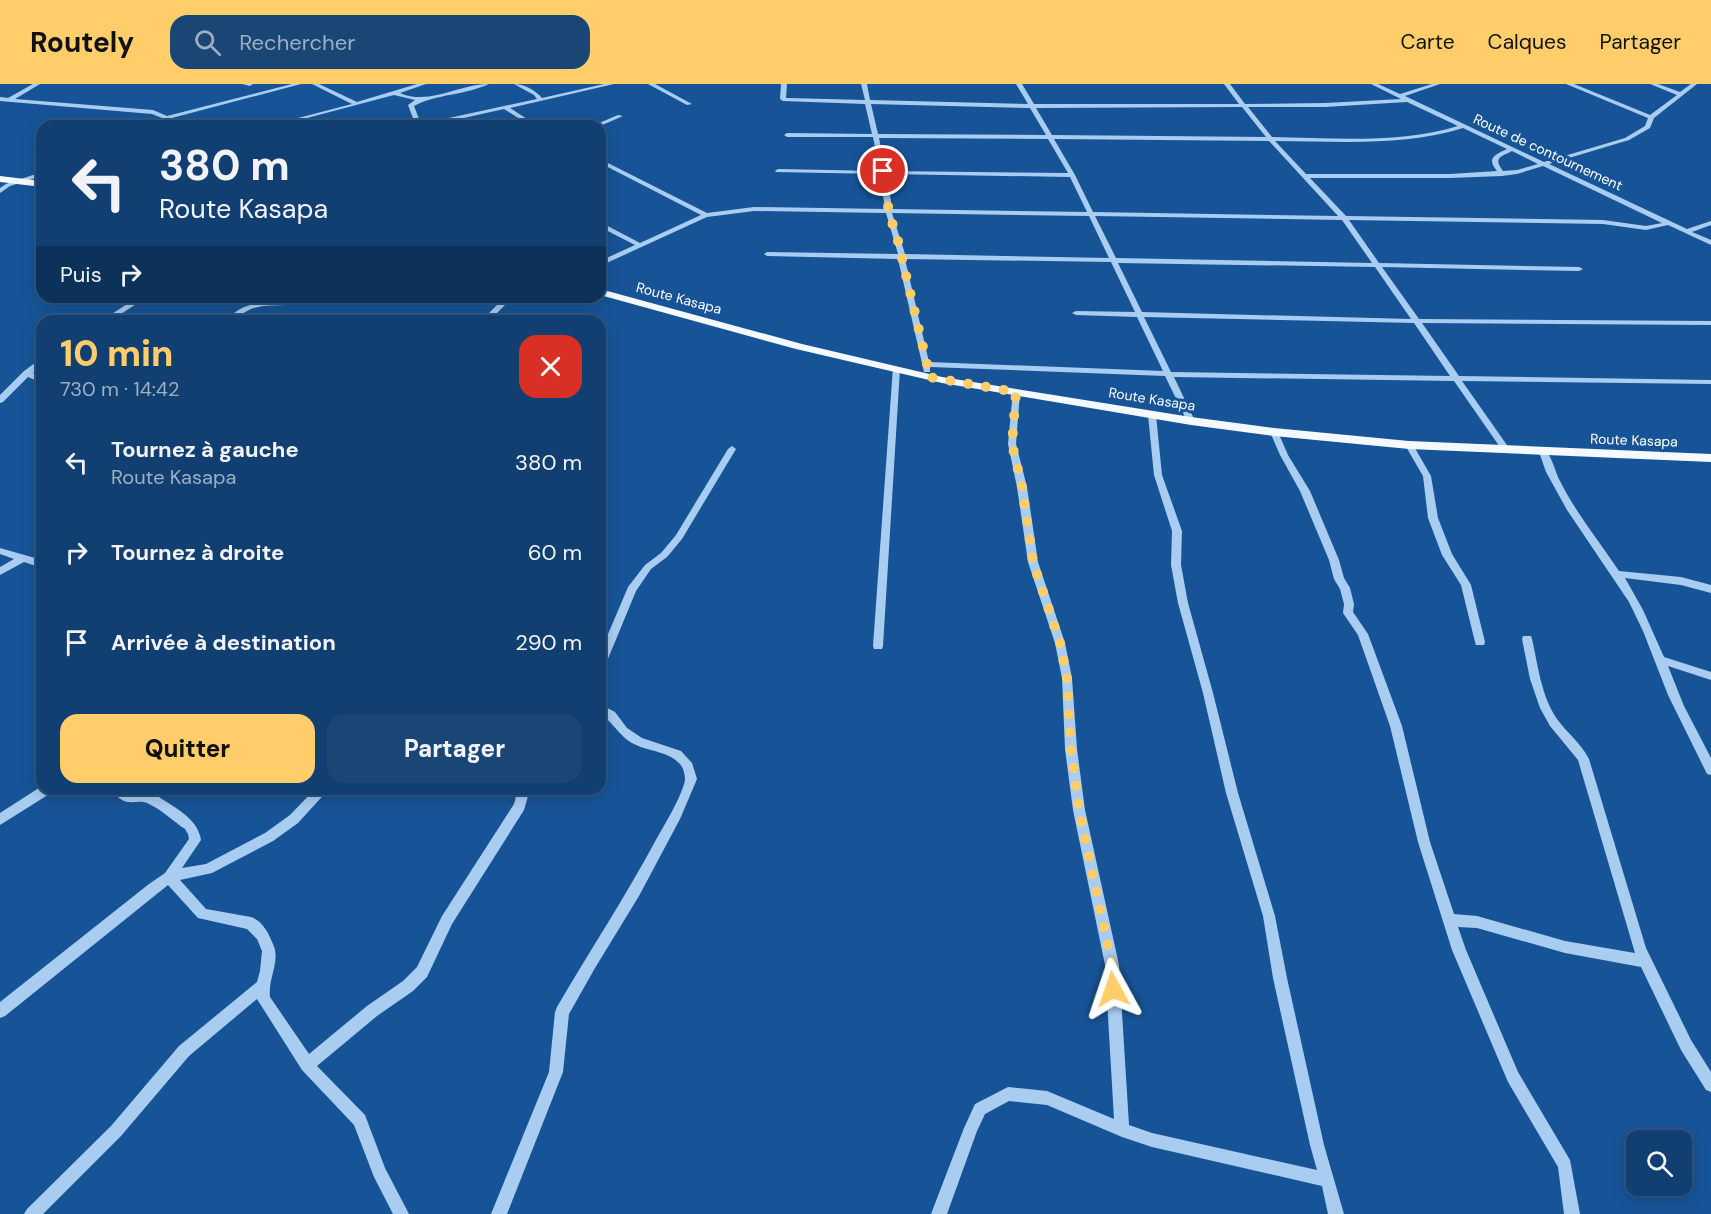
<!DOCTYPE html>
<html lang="fr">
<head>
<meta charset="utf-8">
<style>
  :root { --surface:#113f71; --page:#1a4676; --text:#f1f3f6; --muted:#9cafc3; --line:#305884; --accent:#ffce6a }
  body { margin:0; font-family:"DM Sans",sans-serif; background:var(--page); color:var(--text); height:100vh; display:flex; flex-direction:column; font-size:22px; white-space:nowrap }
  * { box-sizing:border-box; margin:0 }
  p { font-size:20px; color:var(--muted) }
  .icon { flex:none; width:33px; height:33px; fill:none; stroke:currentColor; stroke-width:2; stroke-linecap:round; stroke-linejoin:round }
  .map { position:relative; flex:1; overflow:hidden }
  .drawer { position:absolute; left:36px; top:231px; width:570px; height:480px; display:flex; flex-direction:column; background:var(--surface); border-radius:18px; box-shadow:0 3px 15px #0003,0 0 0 2px var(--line) }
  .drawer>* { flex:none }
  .top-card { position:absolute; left:36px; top:36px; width:570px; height:183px; border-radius:18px; box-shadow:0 3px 15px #0003,0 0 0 2px var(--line); background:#113f71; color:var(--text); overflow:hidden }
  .controls { position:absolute; left:1626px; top:1046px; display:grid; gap:12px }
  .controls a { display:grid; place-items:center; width:66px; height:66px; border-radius:12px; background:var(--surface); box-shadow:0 3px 15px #0003,0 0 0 2px var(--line); font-size:30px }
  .pin { position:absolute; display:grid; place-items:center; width:51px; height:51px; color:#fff; margin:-26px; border:3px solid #fff; border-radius:50%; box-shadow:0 2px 6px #0007 }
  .me { position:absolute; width:66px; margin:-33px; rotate:355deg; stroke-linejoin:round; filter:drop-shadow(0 0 4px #0008) }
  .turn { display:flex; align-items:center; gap:21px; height:126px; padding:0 24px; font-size:27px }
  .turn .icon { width:78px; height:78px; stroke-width:2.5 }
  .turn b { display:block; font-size:42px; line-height:51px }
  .then { display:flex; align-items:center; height:57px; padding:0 24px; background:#0003; gap:12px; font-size:22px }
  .round { display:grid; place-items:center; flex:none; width:63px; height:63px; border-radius:18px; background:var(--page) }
  .overview { display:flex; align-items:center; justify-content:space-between; height:102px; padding:0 24px }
  h1 { font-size:36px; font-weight:800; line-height:45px; color:var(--accent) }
  .primary-button { display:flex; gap:12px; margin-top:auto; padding:12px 24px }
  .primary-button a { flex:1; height:69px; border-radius:18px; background:var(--accent); color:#111; font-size:24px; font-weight:800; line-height:69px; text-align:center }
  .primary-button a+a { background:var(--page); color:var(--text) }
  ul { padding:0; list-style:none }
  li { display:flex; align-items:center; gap:18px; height:90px; padding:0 24px }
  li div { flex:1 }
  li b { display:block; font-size:22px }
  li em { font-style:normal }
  header { display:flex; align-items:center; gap:36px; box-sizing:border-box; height:84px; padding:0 30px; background:var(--accent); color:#111 }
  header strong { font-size:28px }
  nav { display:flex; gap:33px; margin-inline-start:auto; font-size:21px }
  .search { width:420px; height:54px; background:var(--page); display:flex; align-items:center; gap:15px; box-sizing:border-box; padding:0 21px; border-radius:18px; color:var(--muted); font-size:22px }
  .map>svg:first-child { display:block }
</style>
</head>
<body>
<header>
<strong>Routely</strong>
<div class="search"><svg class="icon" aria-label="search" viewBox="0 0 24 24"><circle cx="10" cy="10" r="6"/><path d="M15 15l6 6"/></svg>Rechercher</div>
<nav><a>Carte</a><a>Calques</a><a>Partager</a></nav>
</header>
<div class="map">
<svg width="1711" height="1130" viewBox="0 0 1711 1130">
  <rect width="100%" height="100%" fill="#175497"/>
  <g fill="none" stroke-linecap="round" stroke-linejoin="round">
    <path fill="#a9cdf1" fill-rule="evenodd" d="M33,0H40L15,15L153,26L167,32L292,0H301L172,34L190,42H182L152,30L0,17V13L8,14Z
      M242,0H253L250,2Z
      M312,0H319L357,18L417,0H426L400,9C430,22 458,0 489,0C466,11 436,10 414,22L421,40L537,15L534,11L514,0C524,0 535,6 542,14L604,0H614L510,24L538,42H531L504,25L428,42H416L408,21L415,16L394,11L277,42H267L352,20Z
      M648,0H655L692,20L687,21Z
      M781,0H787L786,14H788L865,16L861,0H867L870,16L1028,20L1016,0H1022L1034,20H1239L1224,0H1230L1245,20L1325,19L1401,15L1371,0H1378L1400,10L1432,0H1440L1405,12L1544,78L1625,54L1645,42L1648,34L1566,0H1574L1650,31L1677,11L1650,0H1658L1680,8L1691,0H1697L1654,34L1650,44L1629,56L1549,80L1687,145L1711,137V141L1692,148L1711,156V161L1668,141L1646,146L1603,140L1349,136L1379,179L1579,183L1583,185L1579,187L1382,183L1419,235L1711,237V241L1422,239L1459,292L1711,296V300L1462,297L1509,364L1505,367L1502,366L1454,297L1174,293L1195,337L1191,340L1187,337L1165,292L930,283V288H924L898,175L767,172L764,170L767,168L898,170L886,129L754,127L707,133L600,182V177L635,161L600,143V138L640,159L701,131L600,79V75L707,129L754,123L885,125L880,90L776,88L775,87L778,85L880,87L873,53H787L784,51L787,49L872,50L865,20L783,17L780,15ZM1407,18L1458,42C1401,60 1331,54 1272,53L1248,23H1325ZM871,20L1030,24L1046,51L878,50ZM1242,23L1266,53L1052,51L1036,24ZM1463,44L1507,65C1495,71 1486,74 1497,87L1450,90H1306L1275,57C1337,57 1403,63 1463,44ZM879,54L1048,55L1068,89L886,87ZM1054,55L1269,57L1338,132L1093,128L1075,91ZM1512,67L1538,80L1517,86L1503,87C1493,74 1500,73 1512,67ZM1543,82L1662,139L1646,142L1603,136L1346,132L1310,94H1450L1502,92L1517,90ZM887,90L1070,93L1087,128L892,125ZM892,129L1089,132L1109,174L905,170ZM1095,132L1342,136L1372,179L1116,174ZM905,175L1111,178L1135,228L1076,227L1072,229L1076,231L1137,233L1163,287L929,278ZM1118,179L1375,183L1411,235L1142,228ZM1144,233L1414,239L1450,292L1171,288Z
      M618,31L623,32L600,42H592Z
      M42,88V92L10,102L0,109V104L6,100Z
      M138,213H147L110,237H101Z
      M296,213H306C289,226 269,218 251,225C241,229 237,237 226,237C250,210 269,225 296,213Z
      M505,213H513L489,237H481Z
      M39,276H42V282L33,289L42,294V299L28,293L3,318L0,319V311L24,287Z
      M893,283H896L900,285L883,562L882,565H874L873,562Z
      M1013,306H1019L1020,308L1016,360L1027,403L1038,478L1065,559L1072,594L1077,665L1085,726L1119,881L1129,1041L1152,1049L1317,1086L1310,1061L1273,894L1263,832L1226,709L1203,609L1178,519L1171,481L1172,447L1154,391L1148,331L1152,328L1156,331L1162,391L1182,447L1181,481L1188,519L1213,609L1238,709L1275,832L1287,894L1324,1061L1344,1130H1328L1322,1102L1152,1063L1122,1053L1047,1021L1009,1017L985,1030L977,1047L947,1130H931L964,1044L975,1020L1008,1003L1047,1007L1114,1035L1105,881L1073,726L1065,665L1062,594L1055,559L1028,478L1017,403L1008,360Z
      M1274,345L1278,348L1288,371L1310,407L1339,476L1344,494L1350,504L1354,520L1353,528L1368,550L1402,642L1430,758L1454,830L1477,832L1565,857L1635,869L1578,676L1550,642L1540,624L1530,595L1522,555L1523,552H1531L1532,555C1538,581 1541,612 1557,635C1567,649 1581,659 1589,675L1646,864L1691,956L1711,988V1008L1706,1006L1681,966L1641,883L1565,869L1477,844L1458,843L1466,866L1518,988L1570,1076L1580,1130H1564L1558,1083L1508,998L1452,866L1418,758L1390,642L1358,551L1343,529L1344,520L1340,505L1334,495L1329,476L1300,407L1280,371L1270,348Z
      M1409,358L1412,359L1431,392L1438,434L1452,470L1471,501L1485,558L1484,561H1476L1475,558L1461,501L1442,471L1428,434L1423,392L1405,361Z
      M732,362L736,365L682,455L667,473L651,485L636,507L605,582L604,585L600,586V569L628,503L645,481L661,469L676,451L728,365Z
      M1543,365C1552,370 1555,388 1560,397C1576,429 1599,457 1619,487L1681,493L1711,501V509L1681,501L1625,494L1643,526L1664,573L1711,588V596L1668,582L1684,622L1711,674V691L1707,690L1668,611L1643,547L1629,518L1567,426L1546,388L1539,368Z
      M0,464L42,476V484L24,478L0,491V483L14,475L0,470Z
      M600,620L615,628L627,644L642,654L681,667L692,679L697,695L680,735L639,812L595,884L569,930L563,988L507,1130H491L549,988L555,928L557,923C590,866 626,812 657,754C665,740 682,712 685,696C685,693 684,686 682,683C672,667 649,668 634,660C618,652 614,638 600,630Z
      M42,702V705H53L51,709L0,741V729Z
      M112,705H127L131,709L149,708L153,709C171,722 198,733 201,756L182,784L206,780L265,749L290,731L315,705H329L298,739L273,757L212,789L180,796L206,825L251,833C258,835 264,842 268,849C270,854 274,861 275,866C278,882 268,896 270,913L309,970L367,922L403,897L417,883L442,832L514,720L518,705H530L524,726L452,840L427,893L413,907L377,932L317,982L365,1031L385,1084L409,1130H393L374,1093L354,1041L302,986L257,915L189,972L121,1052L43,1130H24L27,1125L111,1042L179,962L257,898L260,887L262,867L257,855L247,845L198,834L168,801L5,932L0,934V918L149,800L165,789L189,755L188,750L185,745C173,737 162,726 149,720C136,713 125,727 112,705Z"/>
    <path fill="#f4f8ff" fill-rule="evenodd" d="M0,92L42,97V103L0,98Z
      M600,205L802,260L942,293L1191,333L1274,344L1409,357L1711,370V378L1409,365L1274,352L1191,341L942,299L796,265L600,211Z"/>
  </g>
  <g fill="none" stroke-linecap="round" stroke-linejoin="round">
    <path stroke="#ffce6a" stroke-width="10" stroke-dasharray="0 18" d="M883,87L889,129L898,157L927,280L928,293L1016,308L1012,360L1022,403L1033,478L1060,559L1067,594L1071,665L1079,726L1112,881L1113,905"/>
  </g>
  <g text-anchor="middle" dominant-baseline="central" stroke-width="6" stroke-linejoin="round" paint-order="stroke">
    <g font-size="14" fill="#fff" stroke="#175497">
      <text transform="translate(1548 68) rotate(25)">Route de contournement</text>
      <text transform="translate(679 214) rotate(15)">Route Kasapa</text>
      <text transform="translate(1152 315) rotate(9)">Route Kasapa</text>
      <text transform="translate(1634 356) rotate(2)">Route Kasapa</text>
    </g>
  </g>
</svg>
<div class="controls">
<a><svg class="icon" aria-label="search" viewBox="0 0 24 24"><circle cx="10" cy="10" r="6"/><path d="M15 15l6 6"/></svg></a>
</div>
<div class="pin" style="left:883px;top:87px;background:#d93025"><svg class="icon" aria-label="arrive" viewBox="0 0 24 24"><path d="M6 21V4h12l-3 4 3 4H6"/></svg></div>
<svg class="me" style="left:1113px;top:905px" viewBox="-20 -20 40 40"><path d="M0-17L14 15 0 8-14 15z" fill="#ffce6a" stroke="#fff" stroke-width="4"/></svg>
<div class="top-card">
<div class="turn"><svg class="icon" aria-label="left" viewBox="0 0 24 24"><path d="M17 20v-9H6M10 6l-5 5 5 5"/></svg><div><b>380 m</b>Route Kasapa</div></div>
<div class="then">Puis<svg class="icon" aria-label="right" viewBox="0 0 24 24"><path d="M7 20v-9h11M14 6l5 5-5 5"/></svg></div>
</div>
<section class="drawer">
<div class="overview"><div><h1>10 min</h1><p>730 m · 14:42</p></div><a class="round" style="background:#d93025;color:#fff"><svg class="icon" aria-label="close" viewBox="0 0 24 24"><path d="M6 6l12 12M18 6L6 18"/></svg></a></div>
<ul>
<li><svg class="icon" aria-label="left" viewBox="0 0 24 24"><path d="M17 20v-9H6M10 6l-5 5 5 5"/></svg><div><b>Tournez à gauche</b><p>Route Kasapa</p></div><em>380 m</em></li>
<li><svg class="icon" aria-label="right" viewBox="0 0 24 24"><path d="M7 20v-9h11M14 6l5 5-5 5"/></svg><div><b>Tournez à droite</b></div><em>60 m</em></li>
<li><svg class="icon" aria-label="arrive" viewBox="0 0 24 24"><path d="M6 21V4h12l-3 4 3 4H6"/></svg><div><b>Arrivée à destination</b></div><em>290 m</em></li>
</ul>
<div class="primary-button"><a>Quitter</a><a>Partager</a></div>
</section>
</div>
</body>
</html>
